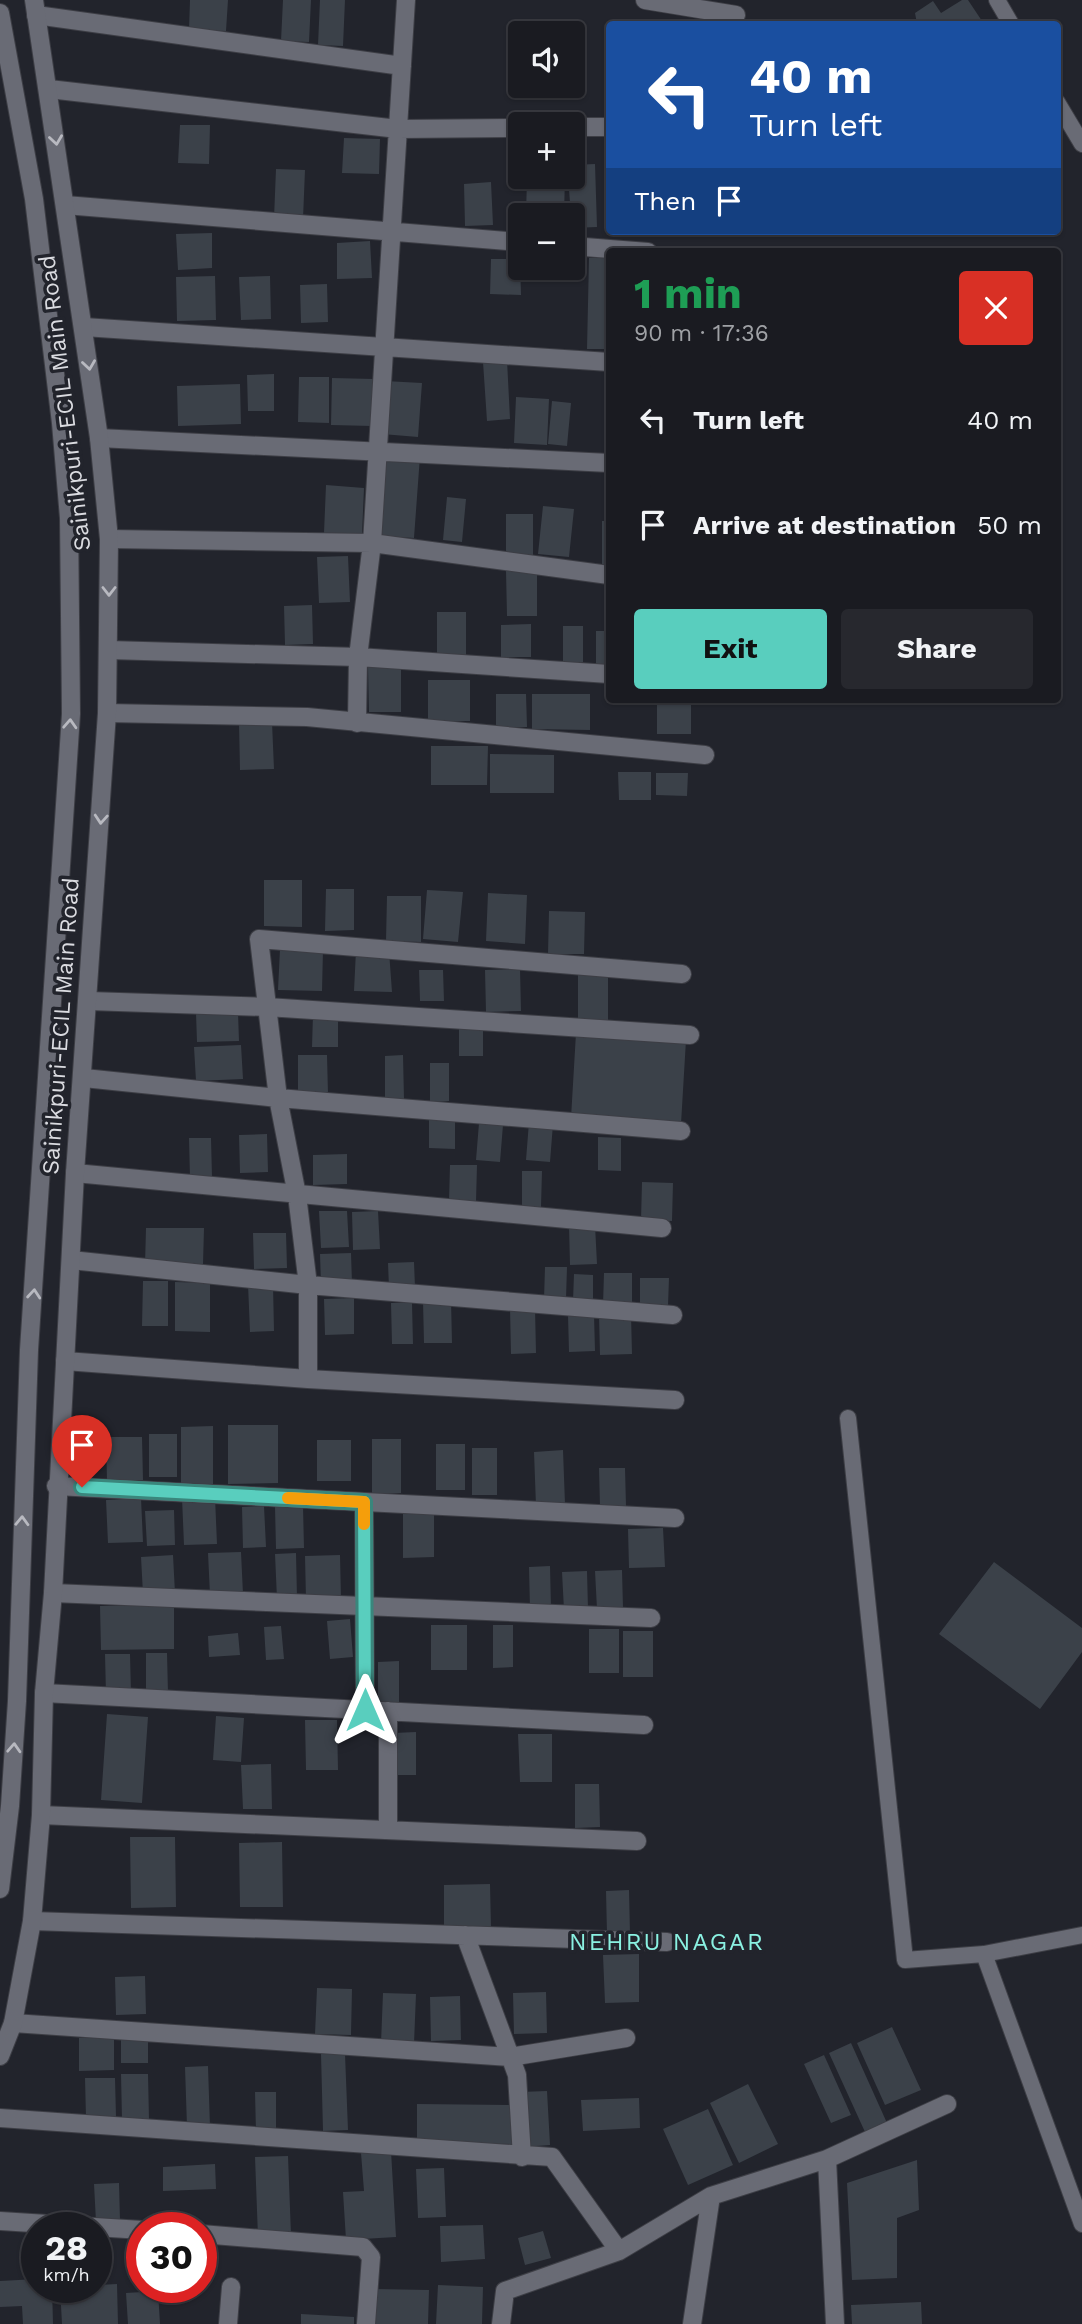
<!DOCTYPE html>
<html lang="en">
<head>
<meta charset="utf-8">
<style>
  :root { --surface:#1a1b21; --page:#27282e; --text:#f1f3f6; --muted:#9fa1a5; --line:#38393f; --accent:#59cebe }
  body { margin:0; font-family:"Work Sans",sans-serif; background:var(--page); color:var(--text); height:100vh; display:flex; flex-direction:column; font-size:26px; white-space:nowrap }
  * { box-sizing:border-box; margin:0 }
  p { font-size:23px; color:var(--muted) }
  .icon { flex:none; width:38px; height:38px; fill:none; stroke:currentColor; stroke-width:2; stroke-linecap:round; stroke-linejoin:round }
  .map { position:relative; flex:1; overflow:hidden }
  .details { position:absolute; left:606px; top:248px; width:455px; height:455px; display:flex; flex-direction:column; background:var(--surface); border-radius:7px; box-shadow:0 2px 5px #0004,0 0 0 2px var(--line) }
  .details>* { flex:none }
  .banner { position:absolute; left:606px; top:21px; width:455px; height:214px; border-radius:7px; box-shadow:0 2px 5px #0004,0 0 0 2px var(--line); background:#1a4fa0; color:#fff; overflow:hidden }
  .tools { position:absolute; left:508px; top:21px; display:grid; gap:14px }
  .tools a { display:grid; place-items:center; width:77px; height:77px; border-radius:7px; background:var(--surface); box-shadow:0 2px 5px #0004,0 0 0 2px var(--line); font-size:35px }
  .speed { position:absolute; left:21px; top:2212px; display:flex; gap:14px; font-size:35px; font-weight:700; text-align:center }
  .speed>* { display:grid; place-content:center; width:91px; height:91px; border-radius:50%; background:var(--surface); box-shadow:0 2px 5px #0004,0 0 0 2px var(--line); line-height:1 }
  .speed small { font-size:18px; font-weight:400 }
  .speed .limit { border:10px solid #d22; background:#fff; color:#111 }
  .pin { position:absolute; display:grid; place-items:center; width:60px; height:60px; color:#fff; margin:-72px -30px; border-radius:50% 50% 50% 0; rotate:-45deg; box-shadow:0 0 7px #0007 }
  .pin .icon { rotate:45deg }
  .me { position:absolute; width:77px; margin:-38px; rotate:0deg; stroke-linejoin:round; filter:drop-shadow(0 0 5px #0008) }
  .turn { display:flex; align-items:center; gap:24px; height:147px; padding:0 28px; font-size:32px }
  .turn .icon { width:91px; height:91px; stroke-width:2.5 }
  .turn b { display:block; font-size:49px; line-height:60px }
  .then { display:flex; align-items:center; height:66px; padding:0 28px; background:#0003; gap:14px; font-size:26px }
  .round { display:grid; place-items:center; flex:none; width:74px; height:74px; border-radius:7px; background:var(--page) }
  .headline { display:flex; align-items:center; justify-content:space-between; height:119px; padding:0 28px }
  h1 { font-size:42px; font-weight:700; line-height:52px; color:#1e9e55 }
  .button { display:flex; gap:14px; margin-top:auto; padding:14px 28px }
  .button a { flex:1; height:80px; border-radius:7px; background:var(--accent); color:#111; font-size:28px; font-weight:700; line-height:80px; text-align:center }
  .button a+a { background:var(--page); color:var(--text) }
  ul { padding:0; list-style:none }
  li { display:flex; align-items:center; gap:21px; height:105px; padding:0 28px }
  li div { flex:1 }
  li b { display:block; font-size:26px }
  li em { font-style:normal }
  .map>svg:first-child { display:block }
</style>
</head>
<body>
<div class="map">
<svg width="1082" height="2324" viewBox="0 0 1082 2324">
  <rect width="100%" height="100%" fill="#22242c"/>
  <path fill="#3b4149" d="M190,0H228L226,31L189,30Z
    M283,0H311L309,42L281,41Z
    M320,0H345L343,46L318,45Z
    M962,0H968L984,24H917L915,13L933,1L941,13Z
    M180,125H210L209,164L178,163Z
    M344,138L380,139L379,174L342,173Z
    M595,164L597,227L572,228L568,177H572V165Z
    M276,169L305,170L303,219L274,218Z
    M527,177H565L564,215H526Z
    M491,182L493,225L465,226L464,184Z
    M212,233V268L178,270L176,234Z
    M370,241L372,278L337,279V243Z
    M589,258H609V349H587Z
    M491,259H520L521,295L490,294Z
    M215,276L216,320L177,321L176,277Z
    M270,276L271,319L241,320L239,277Z
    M327,284L328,322L301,323L300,285Z
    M507,360L510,419L487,421L483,362Z
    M274,374V411H248L247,375Z
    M299,377H329V423L298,422Z
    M332,378L374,379L372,426L331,425Z
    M385,381L422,383L418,437L382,434Z
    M240,384L241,424L178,426L177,386Z
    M516,397L549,399L547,445L514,443Z
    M552,401L571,403L567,446L548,444Z
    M385,454L420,456L414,538L377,536Z
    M326,485L364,488L362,535L324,533Z
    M447,497L466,499L462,542L443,540Z
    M543,506L574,509L569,557L538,554Z
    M506,514H533V558H506Z
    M602,521H609V565H602Z
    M348,556L350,602L319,603L317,557Z
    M506,571H537V616H507Z
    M312,605L313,644L285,645L284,606Z
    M437,612H466V655L437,656Z
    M531,624V657H501V625Z
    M563,626H583V662H563Z
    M596,631H609V671H596Z
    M368,667H401V712H369Z
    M428,680H470V721H428Z
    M496,694H526L527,727H496Z
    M532,694H590V730L532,729Z
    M657,703H691V734H657Z
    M239,722H272L274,769L240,770Z
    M431,746H488L487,785H431Z
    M490,754L554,755V793H490Z
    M618,772H651V800H619Z
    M656,773H688L687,796L656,795Z
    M264,880H302V927L264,926Z
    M326,889H354V930L325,931Z
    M427,890L463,892L458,942L423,939Z
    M488,893L527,895L525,944L486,941Z
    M387,896H421V942L386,941Z
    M549,911L585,912L584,954H548Z
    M280,949L323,950L322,991L278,990Z
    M356,950L389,951L392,992L354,991Z
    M520,969L521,1011L486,1012L485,970Z
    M419,970H443L444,1001H420Z
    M578,974L608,975V1020H578Z
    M238,1012L239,1041L197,1042L196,1013Z
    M313,1014L338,1015V1047H312Z
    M459,1023L483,1024V1056H459Z
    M576,1033L686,1040L681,1124L571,1118Z
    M241,1045L243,1079L196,1081L194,1047Z
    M298,1055H327L328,1094H298Z
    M403,1055L404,1099H385V1056Z
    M430,1063H449V1101L430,1102Z
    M429,1114L455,1115V1149L429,1148Z
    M529,1122L553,1124L550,1162L526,1160Z
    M479,1123L503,1125L500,1162L476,1160Z
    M267,1134L268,1172L240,1173L239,1135Z
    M598,1137L621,1138V1171L598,1170Z
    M189,1138H211L212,1177L190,1178Z
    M347,1154V1184L313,1185V1155Z
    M450,1165H477L476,1202L449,1201Z
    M522,1171H542L541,1207H522Z
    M642,1182L673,1183L672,1221L641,1220Z
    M319,1211H347L349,1247L321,1248Z
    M378,1211L380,1249L353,1250L352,1212Z
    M569,1225H595L597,1264L570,1265Z
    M146,1228H204L203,1265H145Z
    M253,1233H286L287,1268L254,1269Z
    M351,1253L352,1283L321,1284L320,1254Z
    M414,1262L415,1287L389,1288L388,1263Z
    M545,1267H567L566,1299H544Z
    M604,1273H632V1305H603Z
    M574,1274L593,1275V1302L573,1301Z
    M640,1278H669L668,1306H640Z
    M143,1281H168V1326H142Z
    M175,1282L210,1283V1332L175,1331Z
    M248,1284H273L274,1331L250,1332Z
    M354,1298V1334L325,1335L324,1299Z
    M451,1300L452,1343H424L423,1301Z
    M391,1303H412L413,1344H392Z
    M510,1308H535L536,1353L511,1354Z
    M594,1314L595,1351L569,1352L568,1315Z
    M599,1314H631L632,1354L600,1355Z
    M228,1425H278V1483L228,1484Z
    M213,1426V1484H181V1427Z
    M149,1434H177V1477H149Z
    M106,1437H142L143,1480L107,1481Z
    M372,1439H401V1493L372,1494Z
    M317,1440H351V1481H317Z
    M436,1444H465V1490H436Z
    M472,1448H497V1495H472Z
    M563,1450L565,1504L536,1506L534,1452Z
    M599,1468H625L626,1506L600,1507Z
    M215,1497L217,1544L184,1545L182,1498Z
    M141,1498L143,1542L108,1543L106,1500Z
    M264,1506L266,1547L243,1548L242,1507Z
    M303,1506L304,1548L276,1549L275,1507Z
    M174,1510L175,1545L147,1546L145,1511Z
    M403,1514H434V1557L403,1558Z
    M663,1528L665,1567L629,1568L628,1529Z
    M241,1552L243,1594L210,1595L208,1553Z
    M296,1553L297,1598L277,1599L275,1554Z
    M173,1555L175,1593L143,1594L141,1557Z
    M340,1555L341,1599L306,1600L305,1556Z
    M994,1562L1082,1628V1652L1040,1709L939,1634Z
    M550,1566L551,1608L530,1609L529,1567Z
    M622,1570L623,1608L597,1609L595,1571Z
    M587,1571L588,1609L564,1610L562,1572Z
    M174,1605V1649L101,1650L100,1606Z
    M350,1619L353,1657L330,1659L327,1621Z
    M431,1625H467V1670H431Z
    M493,1625H513V1667L493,1668Z
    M281,1626L284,1659L266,1660L264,1627Z
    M589,1629H619V1673H589Z
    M623,1631H653V1677H623Z
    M238,1633L240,1655L209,1657L208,1636Z
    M146,1653H167L168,1693L146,1694Z
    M105,1654H130L131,1694L106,1695Z
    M399,1661V1707H378V1662Z
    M107,1714L148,1717L142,1803L101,1800Z
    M216,1716L244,1718L241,1762L213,1760Z
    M305,1720H337L338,1770H306Z
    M416,1732V1775H394V1733Z
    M518,1734H552V1782H520Z
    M271,1764L272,1809H243L241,1765Z
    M575,1784H599L600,1827L575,1828Z
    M130,1837H175L176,1907L131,1908Z
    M282,1842L283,1907H240L239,1843Z
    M490,1884L491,1928L444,1929V1885Z
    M629,1890L630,1934H607L606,1891Z
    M639,1954V2002L605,2003L603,1955Z
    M145,1976L146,2014L116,2015L115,1977Z
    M317,1988L352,1989L351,2035L315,2034Z
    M546,1992L547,2033L514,2034L513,1993Z
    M383,1993L416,1994L414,2044L381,2043Z
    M460,1996L461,2040L431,2041L430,1997Z
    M892,2027L921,2090L885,2105L857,2043Z
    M121,2037H148V2063H121Z
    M79,2038H114V2070L79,2071Z
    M851,2043L887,2123L865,2132L829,2053Z
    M321,2054H345L348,2130L323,2131Z
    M824,2055L851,2115L831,2123L804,2064Z
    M208,2066L210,2127H187L185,2067Z
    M121,2074H148L149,2120H122Z
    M85,2078H115L116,2117L86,2118Z
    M748,2084L778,2144L739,2163L710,2103Z
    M547,2091L550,2145L523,2147L520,2092Z
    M255,2092H276V2133H256Z
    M639,2098L640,2128L583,2131L581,2100Z
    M417,2104L518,2105L517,2144L417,2143Z
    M708,2109L733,2165L688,2185L663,2129Z
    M391,2151L396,2237L346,2240L343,2192L364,2191L361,2153Z
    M288,2156L291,2235L258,2237L255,2157Z
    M917,2160L919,2210L897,2218V2278L852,2280L847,2183Z
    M215,2164L216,2189L163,2191V2167Z
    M444,2168L446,2217L418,2218L416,2169Z
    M119,2183L120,2221L96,2222L94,2184Z
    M483,2225L485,2259L441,2262L440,2226Z
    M543,2231L551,2258L525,2265L518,2238Z
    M37,2279V2287H52L53,2324H23L22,2306L0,2307V2281Z
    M117,2284L118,2324H62L60,2287Z
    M438,2285L483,2287L482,2324H436Z
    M373,2289L429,2290L428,2324H372Z
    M158,2291L160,2324H128L126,2293Z
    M921,2302L922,2324H852L851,2305Z
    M301,2314L354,2317V2324H301Z"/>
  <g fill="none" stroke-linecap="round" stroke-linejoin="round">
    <g stroke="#3d3e45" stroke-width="18">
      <path id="lane" d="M997,0L1011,24
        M1057,102L1082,144
        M848,1418L905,1960L984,1954L1082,1935
        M984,1954L1082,2224"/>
    </g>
    <g stroke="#3d3e45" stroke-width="20">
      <path id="street" d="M645,0L736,15
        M36,15L402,66
        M49,89L398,129L520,128
        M572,127H609
        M65,205L520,242
        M572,246L648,252
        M84,327L609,362
        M99,438L609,463
        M109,539L372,543L609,575
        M109,650L358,657L609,674
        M107,713L307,717L705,755
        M357,723L358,657L372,543L406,0
        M89,1001L267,1007L690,1035
        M84,1078L278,1098L681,1131
        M75,1173L662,1228
        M71,1260L308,1285L673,1315
        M65,1361L308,1379L675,1400
        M308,1379V1285L297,1195L278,1098L259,939L682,974
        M56,1486L675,1518
        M364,1502L365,1710
        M53,1593L651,1618
        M44,1693L644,1725
        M388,1711V1830
        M41,1815L637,1841
        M32,1921L667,1942
        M465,1935L517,2075L522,2157
        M13,2023L510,2057L626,2038
        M0,2118L552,2157L619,2251
        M827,2159L835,2324
        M0,2221L142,2230
        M201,2234L363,2247L371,2257L366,2324
        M228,2324L231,2287
        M501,2324L505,2291L619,2251L711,2196L827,2159L947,2104
        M692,2324L711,2196"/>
    </g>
    <g stroke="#3d3e45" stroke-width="20">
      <path id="secondary" d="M0,13L34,199L61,423L69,518L71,714L29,1350L17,1701L10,1806L0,1889
        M0,2056L13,2023L32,1921L41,1815L44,1693L53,1593L75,1173L107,713L109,539L99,438L34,0"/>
    </g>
    <use href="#lane" stroke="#696b75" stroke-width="16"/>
    <use href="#street" stroke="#696b75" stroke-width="18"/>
    <use href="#secondary" stroke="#696b75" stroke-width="18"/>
  </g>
  <defs><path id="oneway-chevron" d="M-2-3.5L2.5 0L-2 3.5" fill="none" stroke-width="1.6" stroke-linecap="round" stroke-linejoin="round" transform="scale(1.75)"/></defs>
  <g stroke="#b8b9c0">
    <use href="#oneway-chevron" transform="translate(56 140) rotate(82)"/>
    <use href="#oneway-chevron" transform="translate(89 365) rotate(82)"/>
    <use href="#oneway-chevron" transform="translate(109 591) rotate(90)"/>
    <use href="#oneway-chevron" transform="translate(70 724) rotate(-87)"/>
    <use href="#oneway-chevron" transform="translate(101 819) rotate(94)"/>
    <use href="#oneway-chevron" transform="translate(34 1294) rotate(-85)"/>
    <use href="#oneway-chevron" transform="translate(22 1521) rotate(-88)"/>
    <use href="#oneway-chevron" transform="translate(14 1748) rotate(-87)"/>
  </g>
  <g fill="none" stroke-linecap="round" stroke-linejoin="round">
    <g stroke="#3a867c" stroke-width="18">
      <path id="route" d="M82,1487L364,1502L365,1710"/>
    </g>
    <use href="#route" stroke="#59cebe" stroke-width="12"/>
    <path stroke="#f59e0b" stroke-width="12" d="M288,1498L364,1502V1524"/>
  </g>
  <g text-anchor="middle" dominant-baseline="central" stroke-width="7" stroke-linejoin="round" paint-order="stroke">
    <g font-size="23" fill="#dadbe0" stroke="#22242c">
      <text transform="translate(65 403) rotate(-97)">Sainikpuri-ECIL Main Road</text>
      <text transform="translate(61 1026) rotate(-86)">Sainikpuri-ECIL Main Road</text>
    </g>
    <g font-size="24" letter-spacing="2" fill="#8af1e2" stroke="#22242c">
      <text x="667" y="1942">NEHRU NAGAR</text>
    </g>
  </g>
</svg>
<div class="tools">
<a><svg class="icon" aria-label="sound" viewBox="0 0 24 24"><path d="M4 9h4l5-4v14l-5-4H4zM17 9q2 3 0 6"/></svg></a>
<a>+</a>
<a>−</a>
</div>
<div class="speed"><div>28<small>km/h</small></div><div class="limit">30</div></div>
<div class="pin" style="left:82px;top:1487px;background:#d93025"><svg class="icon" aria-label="arrive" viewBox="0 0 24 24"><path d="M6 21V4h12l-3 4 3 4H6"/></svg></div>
<svg class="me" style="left:365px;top:1710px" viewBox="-20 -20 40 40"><path d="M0-17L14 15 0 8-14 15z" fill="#59cebe" stroke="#fff" stroke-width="4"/></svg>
<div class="banner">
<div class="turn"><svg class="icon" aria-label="left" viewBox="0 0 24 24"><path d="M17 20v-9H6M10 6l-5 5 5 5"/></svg><div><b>40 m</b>Turn left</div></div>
<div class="then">Then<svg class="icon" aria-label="arrive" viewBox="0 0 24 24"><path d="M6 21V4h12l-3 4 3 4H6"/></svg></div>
</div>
<section class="details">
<div class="headline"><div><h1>1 min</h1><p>90 m · 17:36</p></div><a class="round" style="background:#d93025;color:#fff"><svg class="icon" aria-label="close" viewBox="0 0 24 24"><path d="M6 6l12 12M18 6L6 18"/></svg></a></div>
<ul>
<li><svg class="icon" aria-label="left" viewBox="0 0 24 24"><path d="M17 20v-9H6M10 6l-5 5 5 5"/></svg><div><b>Turn left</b></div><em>40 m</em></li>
<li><svg class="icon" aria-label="arrive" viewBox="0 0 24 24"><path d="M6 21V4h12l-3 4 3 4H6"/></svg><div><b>Arrive at destination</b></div><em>50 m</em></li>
</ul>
<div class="button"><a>Exit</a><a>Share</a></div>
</section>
</div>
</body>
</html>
